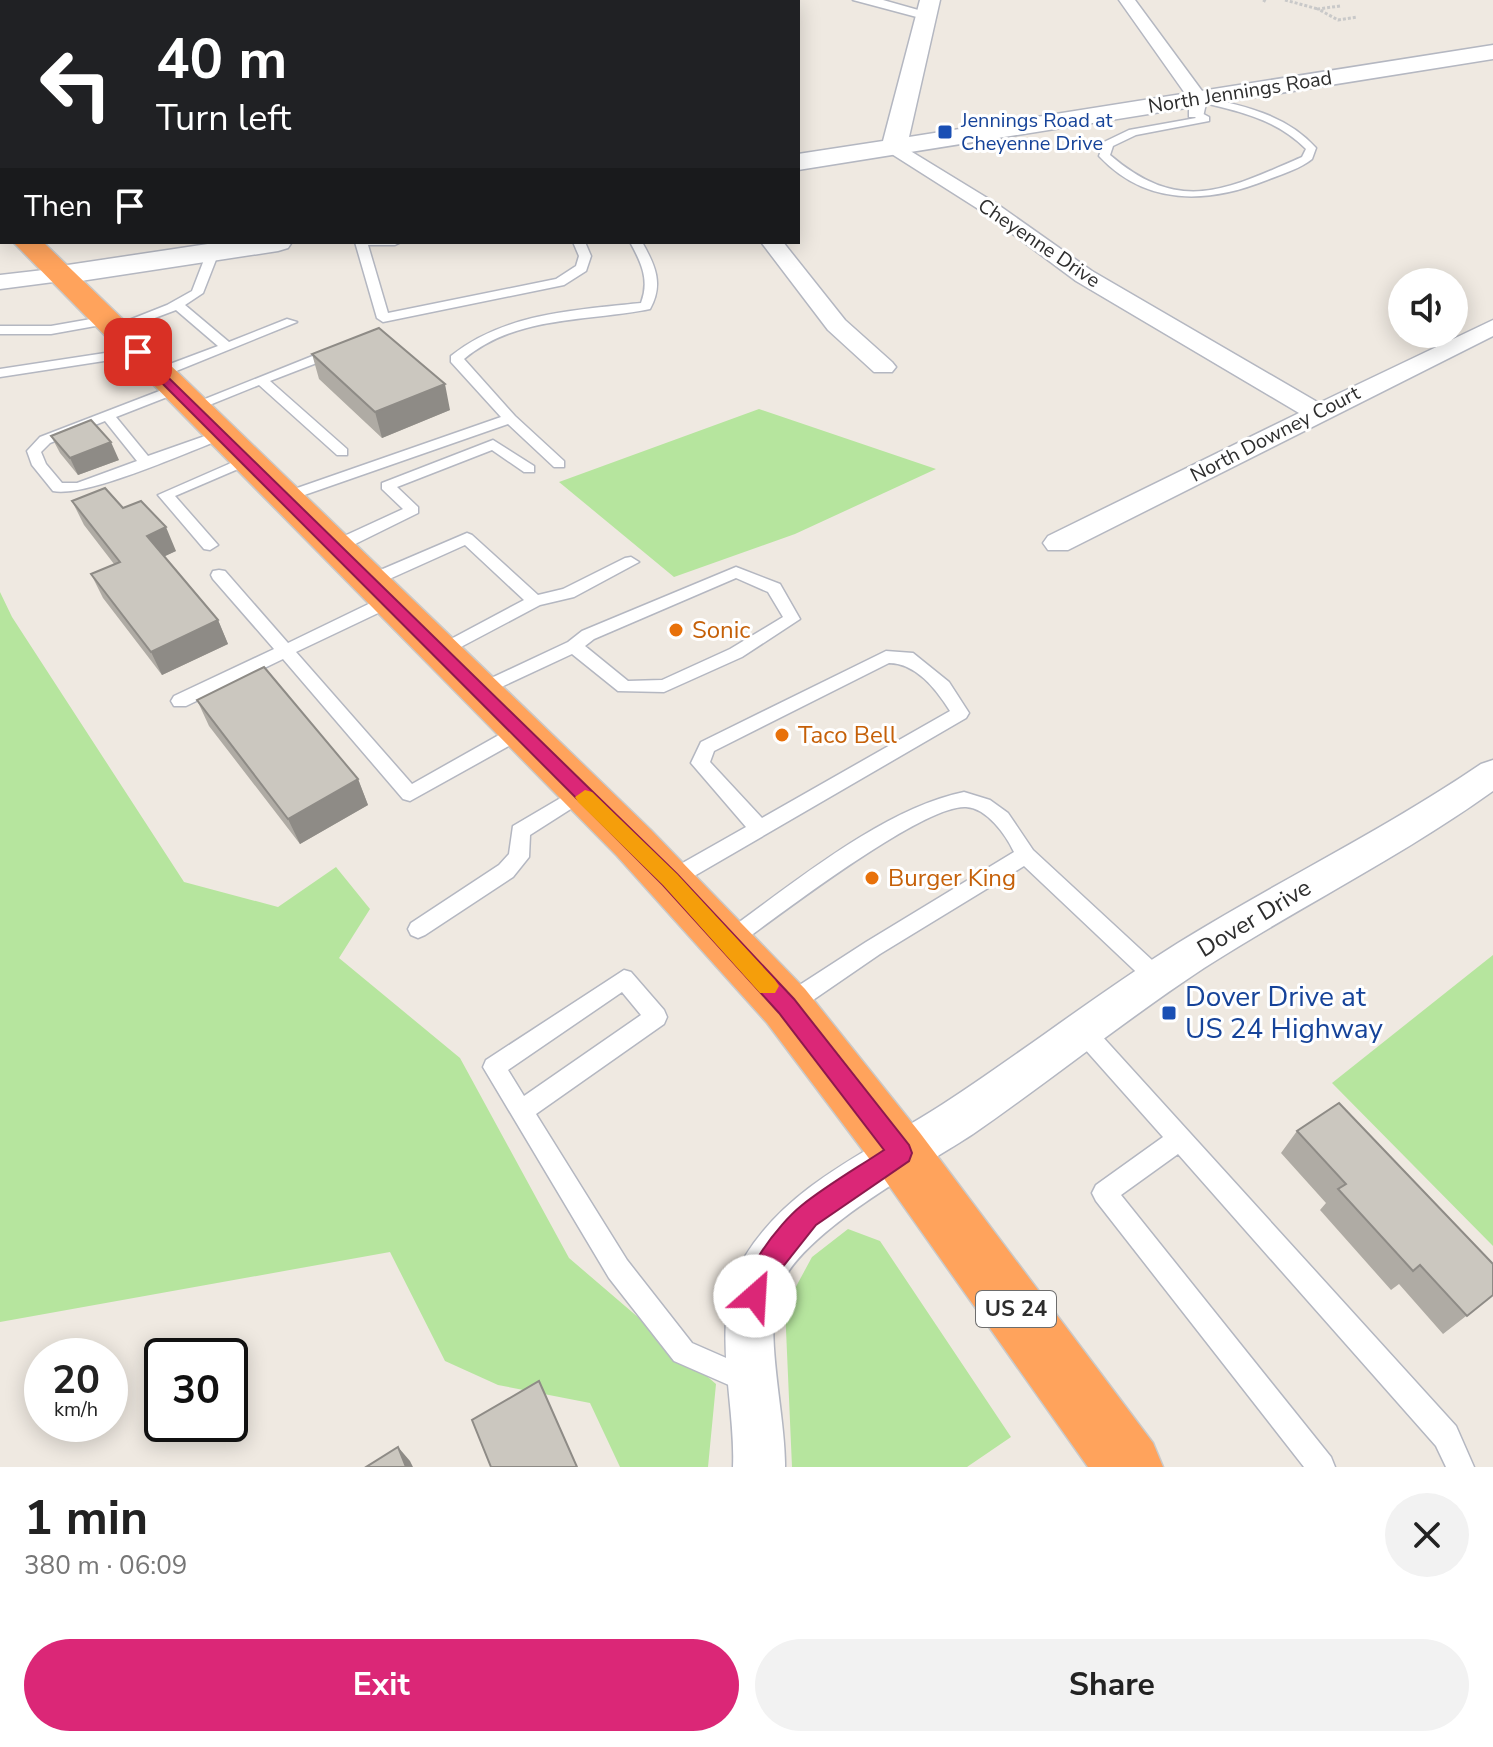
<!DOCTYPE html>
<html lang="en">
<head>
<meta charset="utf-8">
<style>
  :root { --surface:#fff; --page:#f2f2f2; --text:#222; --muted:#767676; --accent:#db2777 }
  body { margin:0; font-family:"Nunito Sans",sans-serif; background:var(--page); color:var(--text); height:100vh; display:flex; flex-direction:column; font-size:30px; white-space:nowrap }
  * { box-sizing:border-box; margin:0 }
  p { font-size:26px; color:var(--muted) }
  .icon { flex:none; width:44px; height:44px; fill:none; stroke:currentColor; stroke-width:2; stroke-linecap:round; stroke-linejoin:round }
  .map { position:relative; height:1467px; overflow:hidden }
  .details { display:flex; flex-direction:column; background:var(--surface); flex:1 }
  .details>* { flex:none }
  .banner { position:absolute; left:0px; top:0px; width:800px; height:244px; box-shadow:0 4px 20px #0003; background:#202124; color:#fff; overflow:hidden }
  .tools { position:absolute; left:1388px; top:268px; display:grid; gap:16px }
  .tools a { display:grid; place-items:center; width:80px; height:80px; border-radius:50%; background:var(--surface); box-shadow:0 4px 20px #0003; font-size:40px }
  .speed { position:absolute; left:24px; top:1338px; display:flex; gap:16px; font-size:40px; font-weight:700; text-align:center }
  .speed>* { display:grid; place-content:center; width:104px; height:104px; border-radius:50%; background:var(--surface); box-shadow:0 4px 20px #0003; line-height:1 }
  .speed small { font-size:20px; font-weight:400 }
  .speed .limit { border:4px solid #111; border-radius:12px; background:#fff; color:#111 }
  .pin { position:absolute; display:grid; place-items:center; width:68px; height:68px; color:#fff; margin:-34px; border-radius:16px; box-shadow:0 4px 12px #0006 }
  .me { position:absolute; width:88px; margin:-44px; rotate:26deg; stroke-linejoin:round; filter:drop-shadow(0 0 6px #0008) }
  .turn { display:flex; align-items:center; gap:28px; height:168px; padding:0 24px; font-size:36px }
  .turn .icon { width:104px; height:104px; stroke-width:2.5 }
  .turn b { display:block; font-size:56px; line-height:68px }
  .then { display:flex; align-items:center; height:76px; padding:0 24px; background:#0003; gap:16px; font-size:30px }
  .round { display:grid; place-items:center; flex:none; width:84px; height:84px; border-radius:42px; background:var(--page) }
  .overview { display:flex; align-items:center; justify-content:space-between; height:136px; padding:0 24px }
  h1 { font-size:48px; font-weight:700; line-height:60px }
  .action { display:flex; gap:16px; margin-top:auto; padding:16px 24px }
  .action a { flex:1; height:92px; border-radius:48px; background:var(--accent); color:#fff; font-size:32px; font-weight:700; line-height:92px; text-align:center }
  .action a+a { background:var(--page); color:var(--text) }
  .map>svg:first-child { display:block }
</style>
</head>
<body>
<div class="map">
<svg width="1493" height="1467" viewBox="0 0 1493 1467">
  <rect width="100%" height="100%" fill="#efe9e1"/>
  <path fill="#b6e59e" d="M759,409L936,469L795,534L674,577L559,482Z
    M0,592L12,617L184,882L278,907L336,867L370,909L339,958L460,1058L569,1258L716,1384L708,1467H620L590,1403L498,1385L445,1361L390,1252L0,1322Z
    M1493,955V1246L1332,1083Z
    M848,1229L880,1241L1011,1437L967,1467H792L785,1307L812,1257Z"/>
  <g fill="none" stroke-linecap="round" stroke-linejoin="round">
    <g stroke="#b4b7c1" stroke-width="3">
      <path id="lane" d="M0,67H2V73H0Z
        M1198,96C1241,105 1286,114 1316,148L1312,159C1300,169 1282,174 1267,180C1207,204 1146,206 1099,156L1104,142L1129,130L1196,118L1191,113L1196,110L1209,117V121L1136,135L1113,146L1110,155C1180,215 1226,190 1302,157L1306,149C1275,118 1235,110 1195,101L1193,99Z
        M2,104V110L0,111V105Z
        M0,134H2V141H0Z
        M355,242H401L395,245H368L388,313L556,279L576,266L579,256L573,242H585L591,256L586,271L564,285L383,322L377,318Z
        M630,242H642C655,265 664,284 650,309C586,322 517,315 464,359L515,416L564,461V467H554L508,424L290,500H280V494L501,417L451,362V356C504,313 576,310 641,303C650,280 641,262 630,242Z
        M213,248L219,252L203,293L185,305L229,342L287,319L297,322L164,376H154V370L218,346L176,310L120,331L109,328L167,305L192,291L207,252Z
        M108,316L112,317V323L51,334H0V326H51Z
        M335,347L340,348V354L270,381L347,449V455H337L259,385L197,410H187L185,407Z
        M138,348L145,352L143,355L0,377V369Z
        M175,385L182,389L180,392L116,417L148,456L222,430L229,434L227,437C190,451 86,498 53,491L32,465L27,451L40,437ZM105,421L137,461L77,483H62L46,464L41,452L50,443Z
        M493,440L534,466V472H524L492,450L397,487L418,507V513L341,551H329L327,547L329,543L403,509L382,489V483Z
        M247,456L252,457V463L175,496L218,545L210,550L204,549L158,495Z
        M467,533L472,535L538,595L563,589L625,558L631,557L639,562L574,597L540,605L440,658L434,656L432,652L434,648L524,600L465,545L376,585L370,586L362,581L364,577Z
        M736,567L780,584L800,619L742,657L664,692L618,691L572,654L484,695L478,697L469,691L472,687L568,642L582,631ZM736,578L768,592L783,617L730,649L662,680L628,681L585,646L594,639Z
        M219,570L225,571L288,643L383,597H395L397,601L395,605L296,652L412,784L513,727L519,725L528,732L525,737L410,801L403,799L283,659L186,706H174L171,701L174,696L274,649L213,579L211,575L213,571Z
        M886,651L913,653L949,682L969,713L966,718L677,886L670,888L663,886L660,880L663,874L746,827L691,763L701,742ZM889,663C916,663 936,689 950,711L762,818L710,762L714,751Z
        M581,786L588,788L590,793L588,798L530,835L529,857L513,877L425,935L418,938L411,935L408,929L411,923L499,865L509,854L513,826Z
        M964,792L990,800L1008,813L1033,850L1165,972L1169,979L1165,986L1158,988L1151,986L1024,866L880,954L797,1011L789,1014L781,1011L778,1004L781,997L866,942L1014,852C1006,835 987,808 966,807C923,804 774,919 734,948L727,951L720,948L717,942L720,936C789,887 881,809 964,792Z
        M624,970L631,972L664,1010L667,1017L664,1024L536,1114L627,1260L692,1343L756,1371L760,1380L756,1389L747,1393L674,1361L609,1278L483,1067L486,1060ZM622,992L641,1015L524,1096L508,1070Z
        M1083,1021L1091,1024L1456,1426L1474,1467H1446L1436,1446L1178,1154L1121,1195L1331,1457L1335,1467H1304L1096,1201L1092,1193L1096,1185L1163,1137L1075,1038L1072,1031L1075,1024Z"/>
    </g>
    <g stroke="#b4b7c1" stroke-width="3">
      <path id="street" d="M225,0H244L245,2H226Z
        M304,0H325L303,2Z
        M527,0H546L526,2Z
        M739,0H757L738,2Z
        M853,0H883L936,15L928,20Z
        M1119,0H1135L1205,95L1207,99L1203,117H1189V99Z
        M894,141L997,204L1092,271L1319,403L1493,320V336L1068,550H1048L1043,543L1048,536L1299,413L1076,281L983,212L887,151L884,147L887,143Z
        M761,242H783L845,320L892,362L896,367L892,372H874L828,330Z
        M61,268L69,270L72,275L69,280L0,289V275Z
        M1493,760V791C1401,857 1299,907 1204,968C1125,1020 1051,1080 973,1134C923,1167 796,1234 778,1292C764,1335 786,1418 785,1467H733C736,1400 708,1319 744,1258C788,1184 874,1149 943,1104C1023,1052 1098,993 1178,943C1278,881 1384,830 1481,764Z"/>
    </g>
    <g stroke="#b4b7c1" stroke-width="3">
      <path id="secondary" d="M920,0H940L909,137L1493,45V59L798,170V154L883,141Z
        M221,242H292L288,248L278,251L61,284L51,281L46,275L51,269L61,266Z"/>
    </g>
    <g stroke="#c9c9c9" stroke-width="3">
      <path id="highway" d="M0,206H2V224H0Z
        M13,242H43L651,830L805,989L920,1133L1153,1443L1163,1467H1088L880,1173L767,1023L617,856Z"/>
    </g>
    <path stroke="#c9c9c9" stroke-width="3" stroke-dasharray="3 2" stroke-linecap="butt" d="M1263,0L1267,2
      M1285,0L1318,9
      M1340,6L1318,9L1338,20L1357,17"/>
    <use href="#lane" fill="#fff" fill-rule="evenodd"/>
    <use href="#street" fill="#fff" fill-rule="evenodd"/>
    <use href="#secondary" fill="#fff" fill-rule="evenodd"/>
    <use href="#highway" fill="#ffa35c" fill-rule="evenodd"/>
  </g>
  <path fill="#afaba4" d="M0,0H135L136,2H2V17L0,15Z
    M312,354L450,410L382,438L319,379Z
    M51,436L119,460L78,475L60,453Z
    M72,501L123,508L176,551L164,556L218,620L228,644L162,675L103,598L91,574L114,564L84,525Z
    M197,700L358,779L368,805L300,844L209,726Z
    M1297,1131L1493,1295L1443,1334L1399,1284L1391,1290L1320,1210L1326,1203L1281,1153Z"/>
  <path fill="#8e8b86" d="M72,0H135L136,2H64Z
    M445,384L450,410L382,438L375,412Z
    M111,442L119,460L78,475L70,458Z
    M166,527L176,551L157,560L147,536Z
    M218,620L228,644L162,675L151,652Z
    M358,779L368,805L300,844L288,819Z
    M398,1447L410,1461L413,1467H406Z"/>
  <path fill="#cbc7bf" stroke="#8e8b86" stroke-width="2" d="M9,0H72L64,2H12Z
    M379,328L445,384L375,412L312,354Z
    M91,420L111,442L70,458L51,436Z
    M105,488L123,508L141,501L166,527L147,536L218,620L151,652L91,574L120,562L72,501Z
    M264,667L358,779L288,819L197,700Z
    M1339,1103L1493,1264V1295L1467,1316L1420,1265L1413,1271L1338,1189L1346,1184L1297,1131Z
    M539,1381L577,1467H491L472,1420Z
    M398,1447L406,1467H366Z"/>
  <path fill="#db2777" stroke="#8e194d" stroke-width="2" d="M138,348L677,874L794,999L909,1145L912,1153L909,1161L816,1225L770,1283L764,1305L755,1308L746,1305C735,1278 780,1223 801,1206C827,1185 857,1168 884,1150L779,1013L663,885L133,354L131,352Z"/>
  <path fill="#f59e0b" d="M585,790L592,792L677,874L775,980L779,986L775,993H760L663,885L578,802L575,797Z"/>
  <g fill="#1a4fb4" stroke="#fff" stroke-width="3">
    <rect x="937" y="124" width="16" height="16" rx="4"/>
    <rect x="1161" y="1005" width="16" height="16" rx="4"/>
  </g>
  <g fill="#e8710a" stroke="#fff" stroke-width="3">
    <circle cx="676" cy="630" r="8"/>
    <circle cx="782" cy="735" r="8"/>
    <circle cx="872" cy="878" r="8"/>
  </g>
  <g text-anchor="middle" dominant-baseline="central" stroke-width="6" stroke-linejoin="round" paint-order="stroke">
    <g font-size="20" fill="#2e2e2e" stroke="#fff">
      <text transform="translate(1240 92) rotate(-9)">North Jennings Road</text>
      <text transform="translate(1039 243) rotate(34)">Cheyenne Drive</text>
      <text transform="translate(1275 434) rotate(-27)">North Downey Court</text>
    </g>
    <g font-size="20" fill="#164399" stroke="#fff" text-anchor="start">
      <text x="961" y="120">Jennings Road at<tspan x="961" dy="23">Cheyenne Drive</tspan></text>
    </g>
    <rect fill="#fff" stroke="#6d6d6d" stroke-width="2" x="976" y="1291" width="80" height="36" rx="6"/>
    <g font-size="22" font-weight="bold" fill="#2e2e2e">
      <text x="1016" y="1309">US 24</text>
    </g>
    <g font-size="24" fill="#c56008" stroke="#fff" text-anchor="start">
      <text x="692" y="630">Sonic</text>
      <text x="798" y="735">Taco Bell</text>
      <text x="888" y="878">Burger King</text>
    </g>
    <g font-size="24" fill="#2e2e2e" stroke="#fff">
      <text transform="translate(1254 918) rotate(-31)">Dover Drive</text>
    </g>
    <g font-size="28" fill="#164399" stroke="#fff" text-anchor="start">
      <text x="1185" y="997">Dover Drive at<tspan x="1185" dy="32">US 24 Highway</tspan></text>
    </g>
  </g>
</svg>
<div class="tools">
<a><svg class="icon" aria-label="sound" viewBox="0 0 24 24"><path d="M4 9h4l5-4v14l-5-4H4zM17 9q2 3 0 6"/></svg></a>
</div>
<div class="speed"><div>20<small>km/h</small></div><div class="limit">30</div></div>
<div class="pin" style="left:138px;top:352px;background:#d93025"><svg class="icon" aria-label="arrive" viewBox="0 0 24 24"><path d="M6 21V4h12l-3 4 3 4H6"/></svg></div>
<svg class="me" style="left:755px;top:1296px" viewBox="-20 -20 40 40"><circle r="19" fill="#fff"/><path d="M0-13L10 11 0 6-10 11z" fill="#db2777"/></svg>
<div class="banner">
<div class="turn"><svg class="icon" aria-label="left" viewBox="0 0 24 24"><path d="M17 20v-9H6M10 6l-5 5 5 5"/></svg><div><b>40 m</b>Turn left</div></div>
<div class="then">Then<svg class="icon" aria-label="arrive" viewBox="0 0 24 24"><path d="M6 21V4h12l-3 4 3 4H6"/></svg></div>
</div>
</div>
<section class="details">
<div class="overview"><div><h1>1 min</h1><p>380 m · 06:09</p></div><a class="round"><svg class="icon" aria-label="close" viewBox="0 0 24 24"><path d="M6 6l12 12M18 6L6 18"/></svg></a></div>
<div class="action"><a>Exit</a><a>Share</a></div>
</section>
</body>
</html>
